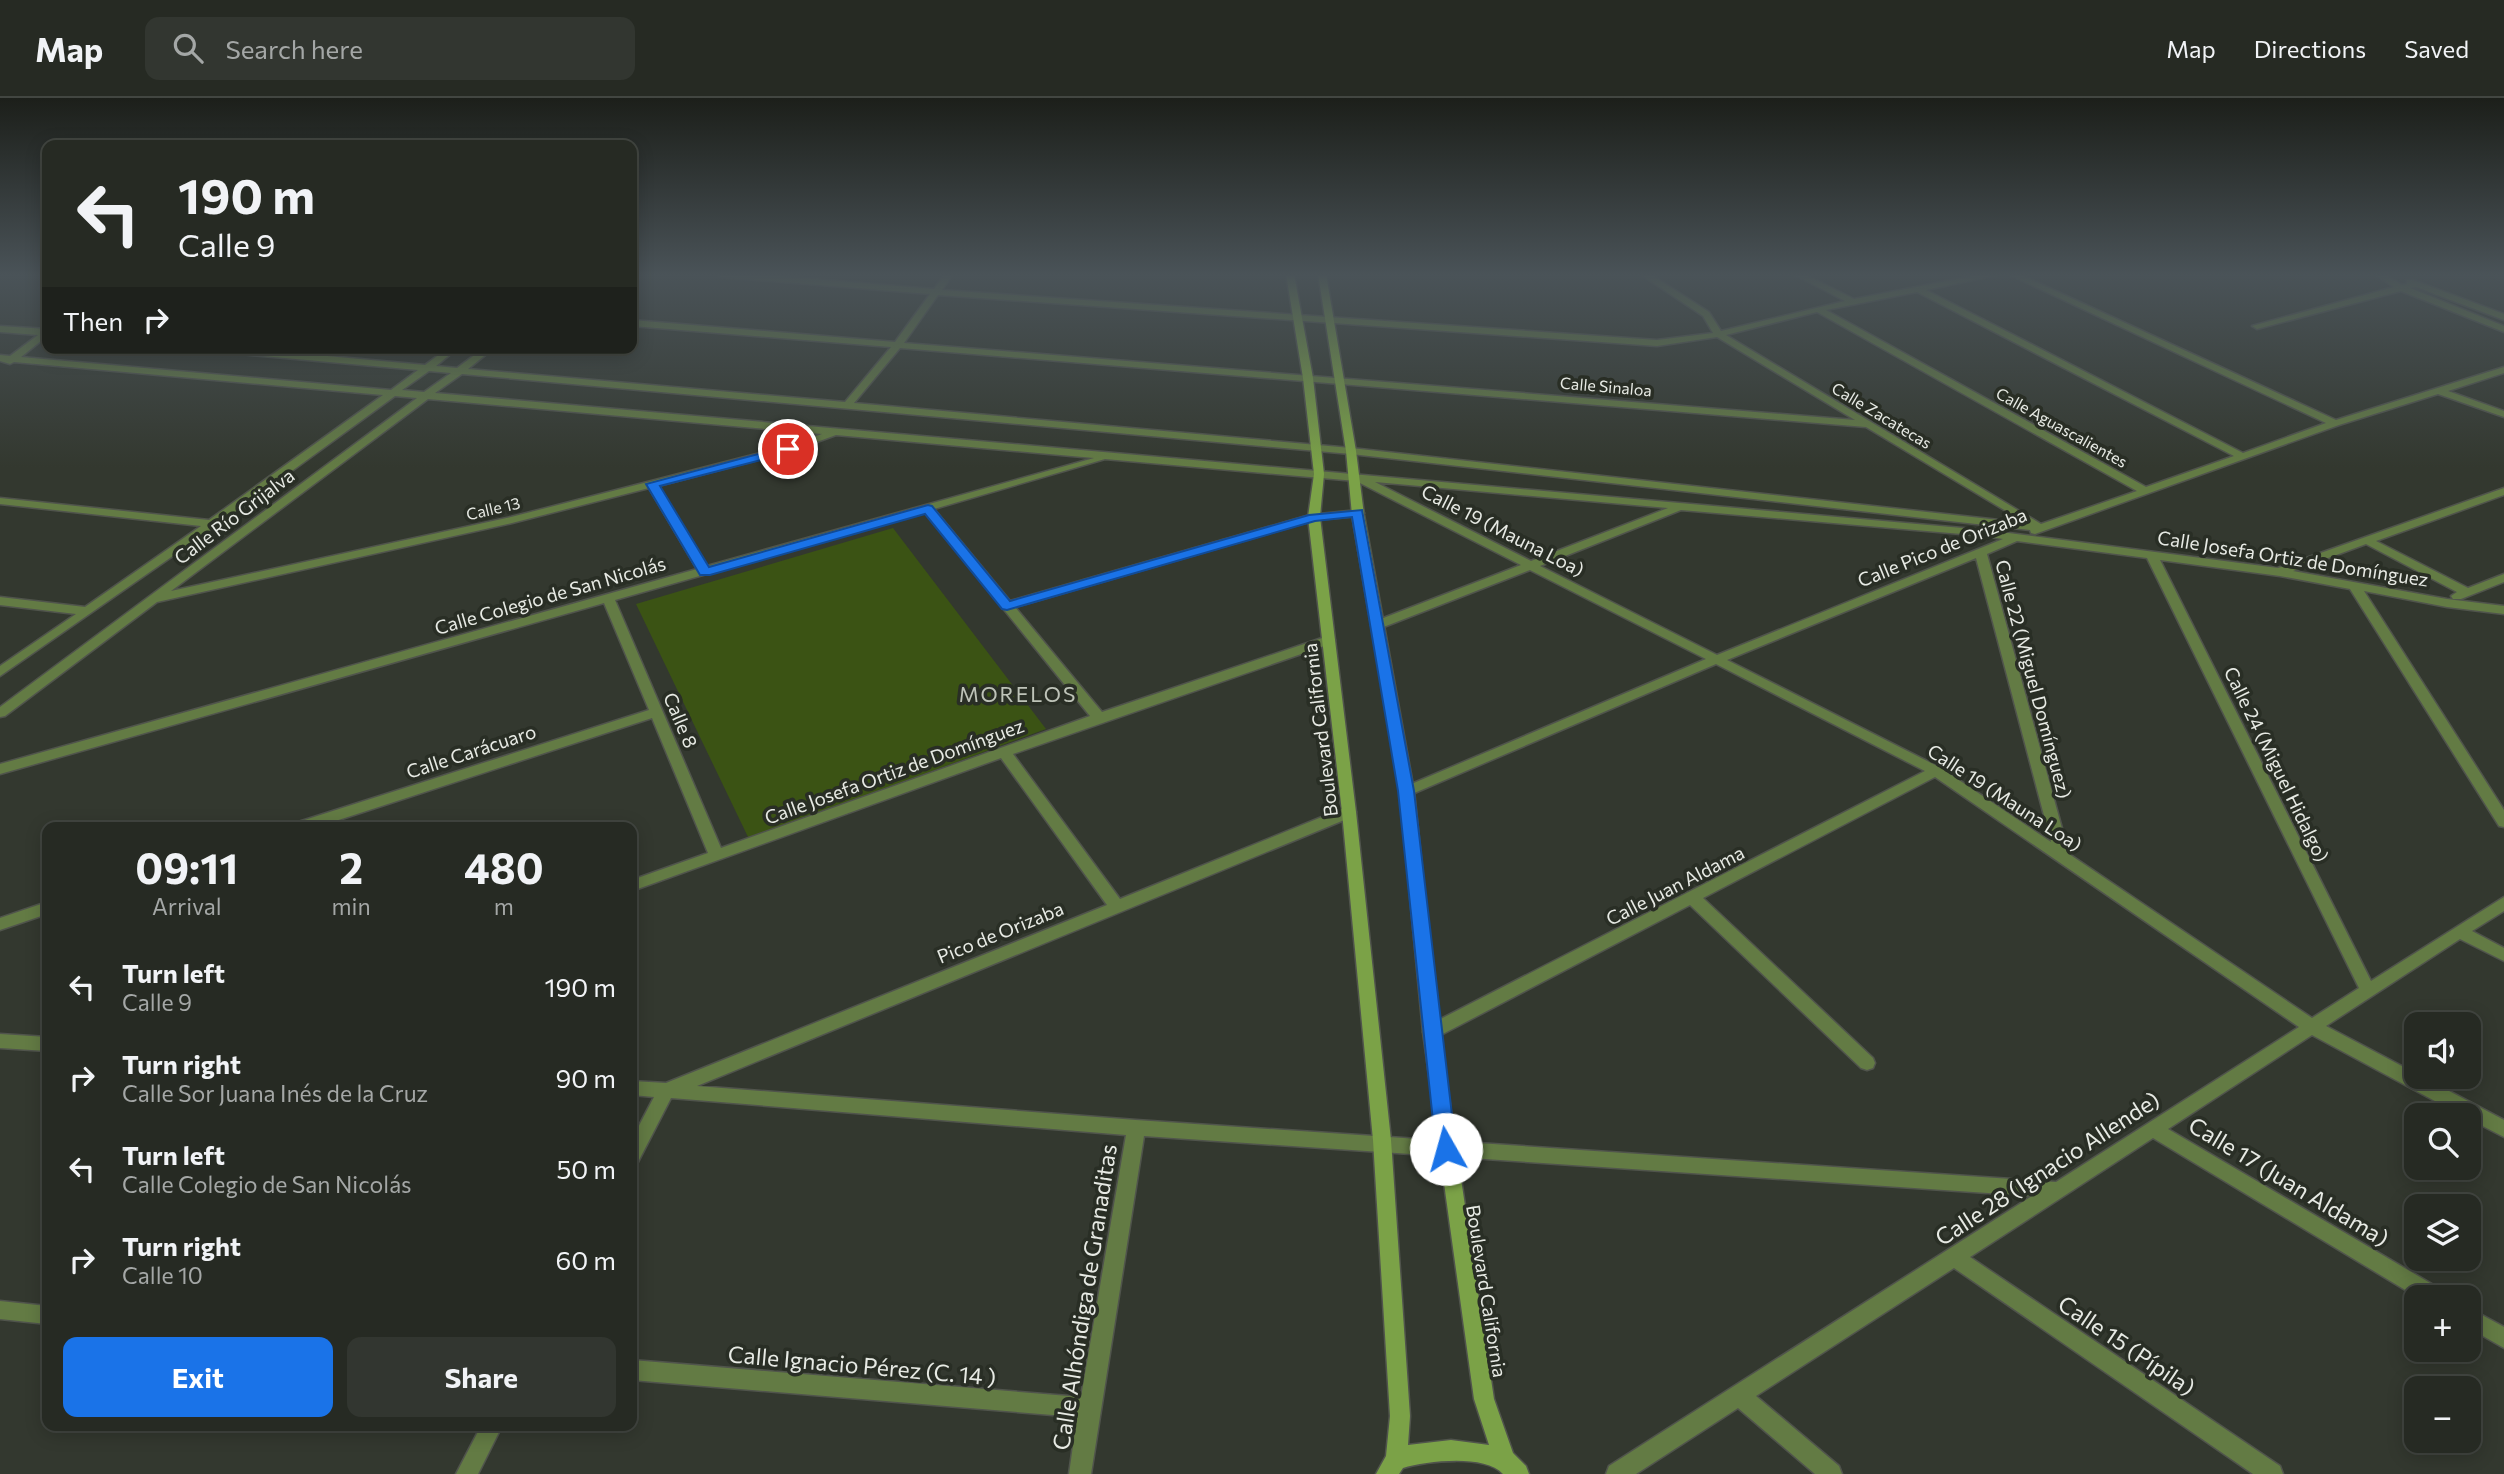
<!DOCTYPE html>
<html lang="en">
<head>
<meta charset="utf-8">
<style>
  :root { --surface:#262a23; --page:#323630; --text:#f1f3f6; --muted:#a4a7a6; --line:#424641; --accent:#1a73e8 }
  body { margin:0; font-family:Commissioner,sans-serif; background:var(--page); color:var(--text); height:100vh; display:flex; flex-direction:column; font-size:26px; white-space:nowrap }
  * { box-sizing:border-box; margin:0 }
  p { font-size:23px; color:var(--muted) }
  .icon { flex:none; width:38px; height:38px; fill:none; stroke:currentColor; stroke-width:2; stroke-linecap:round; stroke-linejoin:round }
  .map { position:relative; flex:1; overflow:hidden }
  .sheet { position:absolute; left:42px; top:724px; width:595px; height:609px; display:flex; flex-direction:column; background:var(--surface); border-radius:14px; box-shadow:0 4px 18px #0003,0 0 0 2px var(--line) }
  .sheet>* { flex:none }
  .hud { position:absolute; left:42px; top:42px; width:595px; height:214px; border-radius:14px; box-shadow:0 4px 18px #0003,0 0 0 2px var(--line); background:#262a23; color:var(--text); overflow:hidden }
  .buttons { position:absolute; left:2404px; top:914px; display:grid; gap:14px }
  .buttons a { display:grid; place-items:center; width:77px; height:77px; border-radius:14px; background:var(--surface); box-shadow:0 4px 18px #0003,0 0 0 2px var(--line); font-size:35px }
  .pin { position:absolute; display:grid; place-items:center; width:60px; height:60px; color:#fff; margin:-30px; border:4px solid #fff; border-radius:50%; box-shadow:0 2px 7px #0007 }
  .me { position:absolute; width:77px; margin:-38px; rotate:353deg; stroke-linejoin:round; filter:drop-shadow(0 0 5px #0008) }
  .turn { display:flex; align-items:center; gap:24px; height:147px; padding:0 21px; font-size:32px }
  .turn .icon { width:91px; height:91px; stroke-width:2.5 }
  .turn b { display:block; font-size:49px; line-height:60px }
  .then { display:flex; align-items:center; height:66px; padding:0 21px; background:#0003; gap:14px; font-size:26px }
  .eta { display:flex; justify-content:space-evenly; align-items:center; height:119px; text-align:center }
  .eta b { font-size:42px; font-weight:700; line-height:49px }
  .cta { display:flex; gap:14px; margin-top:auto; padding:14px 21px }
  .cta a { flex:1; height:80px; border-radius:14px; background:var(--accent); color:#fff; font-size:28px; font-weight:700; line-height:80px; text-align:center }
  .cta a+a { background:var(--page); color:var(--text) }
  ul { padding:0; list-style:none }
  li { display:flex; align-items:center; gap:21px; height:91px; padding:0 21px }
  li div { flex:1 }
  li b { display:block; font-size:26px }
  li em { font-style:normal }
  header { display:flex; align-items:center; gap:42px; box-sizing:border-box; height:98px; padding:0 35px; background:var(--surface); border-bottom:2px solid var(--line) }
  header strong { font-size:33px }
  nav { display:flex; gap:38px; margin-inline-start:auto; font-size:24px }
  .search { width:490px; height:63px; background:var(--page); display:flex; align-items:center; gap:18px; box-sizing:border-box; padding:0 24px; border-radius:14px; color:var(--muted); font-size:26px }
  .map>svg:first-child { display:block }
</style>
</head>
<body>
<header>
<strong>Map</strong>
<div class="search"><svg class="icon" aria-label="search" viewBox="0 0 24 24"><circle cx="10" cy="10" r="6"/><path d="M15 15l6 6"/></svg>Search here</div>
<nav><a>Map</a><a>Directions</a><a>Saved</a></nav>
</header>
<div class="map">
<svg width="2504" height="1376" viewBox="0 0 2504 1376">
  <rect width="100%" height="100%" fill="#33382f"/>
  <path fill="#3b5314" d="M893,430L1046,631L749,741L636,506Z"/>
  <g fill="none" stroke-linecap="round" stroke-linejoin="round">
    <g stroke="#50544c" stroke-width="3">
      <path id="street" d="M717,176H753L934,191L945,176H953L942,192L1657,242L1713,235L1703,218L1640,176H1650L1709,214L1721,233L1845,203L1793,176H1804L1854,201L1983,176H2001L1926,192L2243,355L2326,325L2008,176H2019L2336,322L2504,269V275L2448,293L2504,313V319L2438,296L2339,327L2035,436L2031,435L2030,432L1351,356L462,276L435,295L1985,432L2278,470L2504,390V397L2376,443L2468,490L2504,476V484L2461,501H2453L2451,498L2457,494L2366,446L2293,473L2447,501L2504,508V516L2447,509L2364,493L2504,712V729L2499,728L2350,491L2280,478L2160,462L2371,883L2504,799V813L2472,833L2504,850V863L2460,841L2326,928L2504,1022V1039L2469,1021V1017H2461L2312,937L2168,1031L2442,1192L2445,1199H2417L2153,1040L1970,1159L2280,1368L2283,1376H2253L1954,1170L1756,1298L1839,1368L1842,1376H1815L1738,1310L1636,1376H1606L1609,1368L2032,1098L1144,1038L1091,1376H1069L1077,1319L632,1282V1262L1081,1299L1126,1037L671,1000L638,1064L632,1066V1041L654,999L632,997V983L666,985L1107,807L1001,660L632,793V782L708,755L652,620L314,730H290L292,726L649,612L604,505L0,676V666L697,471L649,390L512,425L157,504L5,618L0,619V609L417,300L395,298L216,428L0,578V568L76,516L0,507V499L85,509L201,428L0,406V400L209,422L383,297L14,264L10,266L0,263V257L10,258L38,237L0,234V228L47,231V238L21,259L391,292L418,272L207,253L203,250H241L425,267L448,250H458L436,268L457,270L484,250H494L468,271L845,304L891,249L632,228V222L895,244L930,196L721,179ZM1917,194L2234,358L2146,389L1826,212ZM938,197L1657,248L1717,239L1855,322L904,245ZM1817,214L2137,393L2041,426L1726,237ZM900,250L1866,329L2026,425L1351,350L854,305ZM429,273L451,275L424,294L402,292ZM428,301L822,336L784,349L511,419L171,493ZM836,337L1094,360L707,468L658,388L792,353ZM1105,361L1356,383L1521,467L1373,524L1371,527L1373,530H1381L1530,472L1706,561L1402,690L1400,693L1402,696H1412L1716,566L1925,673L1425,929L1423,934L1425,939L1431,941L1437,939L1690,807L1861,970L1867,972L1873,970L1875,965L1873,960L1703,800L1935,679L2299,929L2056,1084L1136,1022L697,988L1354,718L1356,714L1354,710H1344L1120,801L1013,656L1333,545L1335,542L1333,539H1325L1102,614L1015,509L1315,422L1358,418L1364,415L1358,412L1310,417L1010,503L934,411ZM1375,384L1668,410L1531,463ZM1681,412L1985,438L2003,441L1717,557L1540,468ZM925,414L1090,618L721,750L615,502ZM2017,443L2147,460L2359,890L2312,920L2069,756L1987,456ZM1976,460L2051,744L1941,670L1727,562Z
        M2384,176L2402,187L2407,186V182H2413L2504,216V222L2416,189L2410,190L2504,228V234L2401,193L2257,231L2252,228L2394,189L2376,177Z
        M47,804V816L0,832V820Z
        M0,936L47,939V953L0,950Z
        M0,1203L47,1208V1226L0,1221Z
        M2469,1210L2504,1229V1250L2469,1230Z
        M481,1328H502L478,1376H456Z"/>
    </g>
    <g stroke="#50544c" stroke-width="3">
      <path id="secondary" d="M1286,176H1294L1313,280L1324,376L1320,419L1356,714L1391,1042L1410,1318L1408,1347L1451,1342L1489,1347L1474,1301L1423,934L1400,693L1352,417L1346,353L1318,176H1326L1356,353L1364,417L1414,693L1439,934L1494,1301L1513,1355L1526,1368L1529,1376H1503C1485,1356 1427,1363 1403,1370L1399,1376H1376L1386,1358L1390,1318L1373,1042L1342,714L1308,419L1314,376L1303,280Z"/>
    </g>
    <use href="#street" fill="#637b44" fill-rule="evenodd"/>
    <use href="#secondary" fill="#7ba247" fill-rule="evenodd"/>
  </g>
  <linearGradient id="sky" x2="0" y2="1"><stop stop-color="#1c1f1a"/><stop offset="0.48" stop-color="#4a5358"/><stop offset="1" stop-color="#4a5358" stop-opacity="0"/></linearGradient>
  <rect width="2504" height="369" fill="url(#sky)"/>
  <path fill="#1a73e8" stroke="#114b97" stroke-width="2" d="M788,348L794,351L792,354L660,388L709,469L928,407L932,408L1010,503L1309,417L1362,412L1414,693L1456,1051L1453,1057L1446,1060L1439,1057L1436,1051L1398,693L1352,419L1315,423L1007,512L1002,511L925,416L710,477H700L646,386Z"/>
  <g text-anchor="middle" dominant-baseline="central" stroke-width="7" stroke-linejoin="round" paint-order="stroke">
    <g font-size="16" fill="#e7eae4" stroke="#292e25">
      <text transform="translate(1606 288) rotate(5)">Calle Sinaloa</text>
      <text transform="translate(1882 317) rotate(31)">Calle Zacatecas</text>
      <text transform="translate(2062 329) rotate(29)">Calle Aguascalientes</text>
      <text transform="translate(493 410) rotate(-13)">Calle 13</text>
    </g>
    <g font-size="19" fill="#e7eae4" stroke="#292e25">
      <text transform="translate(234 418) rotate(-37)">Calle Río Grijalva</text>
      <text transform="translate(1503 432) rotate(27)">Calle 19 (Mauna Loa)</text>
      <text transform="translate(1942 449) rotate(-22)">Calle Pico de Orizaba</text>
      <text transform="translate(2293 460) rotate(9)">Calle Josefa Ortiz de Domínguez</text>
      <text transform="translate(550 497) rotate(-16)">Calle Colegio de San Nicolás</text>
      <text transform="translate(2034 581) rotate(75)">Calle 22 (Miguel Domínguez)</text>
      <text transform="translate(681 622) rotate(67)">Calle 8</text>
      <text transform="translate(1320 632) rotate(-97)">Boulevard California</text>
      <text transform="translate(471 653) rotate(-18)">Calle Carácuaro</text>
      <text transform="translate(2277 666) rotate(64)">Calle 24 (Miguel Hidalgo)</text>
      <text transform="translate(894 673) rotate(-20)">Calle Josefa Ortiz de Domínguez</text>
      <text transform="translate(2005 699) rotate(33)">Calle 19 (Mauna Loa)</text>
      <text transform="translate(1675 787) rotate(-27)">Calle Juan Aldama</text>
      <text transform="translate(1000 834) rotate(-22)">Pico de Orizaba</text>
      <text transform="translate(1487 1193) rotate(81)">Boulevard California</text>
    </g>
    <g font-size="21" letter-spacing="2" fill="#bec3b8" stroke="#292e25">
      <text x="1018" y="595">MORELOS</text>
    </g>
    <g font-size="23" fill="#e7eae4" stroke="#292e25">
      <text transform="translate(2047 1070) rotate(-33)">Calle 28 (Ignacio Allende)</text>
      <text transform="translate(2289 1083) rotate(31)">Calle 17 (Juan Aldama)</text>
      <text transform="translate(1084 1199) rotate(-81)">Calle Alhóndiga de Granaditas</text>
      <text transform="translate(2127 1247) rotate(34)">Calle 15 (Pípila)</text>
      <text transform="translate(862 1267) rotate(5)">Calle Ignacio Pérez (C. 14 )</text>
    </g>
  </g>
</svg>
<div class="buttons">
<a><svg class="icon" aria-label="sound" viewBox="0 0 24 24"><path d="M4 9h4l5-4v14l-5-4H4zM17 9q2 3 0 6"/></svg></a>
<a><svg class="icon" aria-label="search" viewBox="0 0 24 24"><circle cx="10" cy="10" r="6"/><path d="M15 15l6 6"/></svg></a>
<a><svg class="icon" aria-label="layers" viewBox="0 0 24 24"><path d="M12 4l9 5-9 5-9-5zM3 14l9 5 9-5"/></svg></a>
<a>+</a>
<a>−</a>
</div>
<div class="pin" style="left:788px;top:351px;background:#d93025"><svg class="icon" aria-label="arrive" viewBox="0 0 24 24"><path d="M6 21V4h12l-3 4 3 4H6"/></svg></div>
<svg class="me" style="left:1446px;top:1051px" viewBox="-20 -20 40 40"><circle r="19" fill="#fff"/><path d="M0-13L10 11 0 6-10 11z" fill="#1a73e8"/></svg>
<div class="hud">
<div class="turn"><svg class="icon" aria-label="left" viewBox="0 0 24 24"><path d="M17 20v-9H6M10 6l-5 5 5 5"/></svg><div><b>190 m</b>Calle 9</div></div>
<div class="then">Then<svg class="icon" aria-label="right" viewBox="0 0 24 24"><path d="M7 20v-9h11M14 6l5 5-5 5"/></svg></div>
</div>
<section class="sheet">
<div class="eta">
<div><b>09:11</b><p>Arrival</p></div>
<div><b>2</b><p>min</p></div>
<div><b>480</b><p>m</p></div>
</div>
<ul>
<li><svg class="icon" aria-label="left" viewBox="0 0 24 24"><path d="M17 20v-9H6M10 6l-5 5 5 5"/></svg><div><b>Turn left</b><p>Calle 9</p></div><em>190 m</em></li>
<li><svg class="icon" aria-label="right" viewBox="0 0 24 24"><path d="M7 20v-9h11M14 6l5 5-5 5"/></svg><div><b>Turn right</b><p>Calle Sor Juana Inés de la Cruz</p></div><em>90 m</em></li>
<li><svg class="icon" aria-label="left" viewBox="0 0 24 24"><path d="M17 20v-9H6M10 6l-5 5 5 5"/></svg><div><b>Turn left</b><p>Calle Colegio de San Nicolás</p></div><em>50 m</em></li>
<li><svg class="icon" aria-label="right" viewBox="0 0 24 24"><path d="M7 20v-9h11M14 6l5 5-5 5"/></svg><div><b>Turn right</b><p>Calle 10</p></div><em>60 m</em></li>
</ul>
<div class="cta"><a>Exit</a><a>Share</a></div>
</section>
</div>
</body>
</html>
